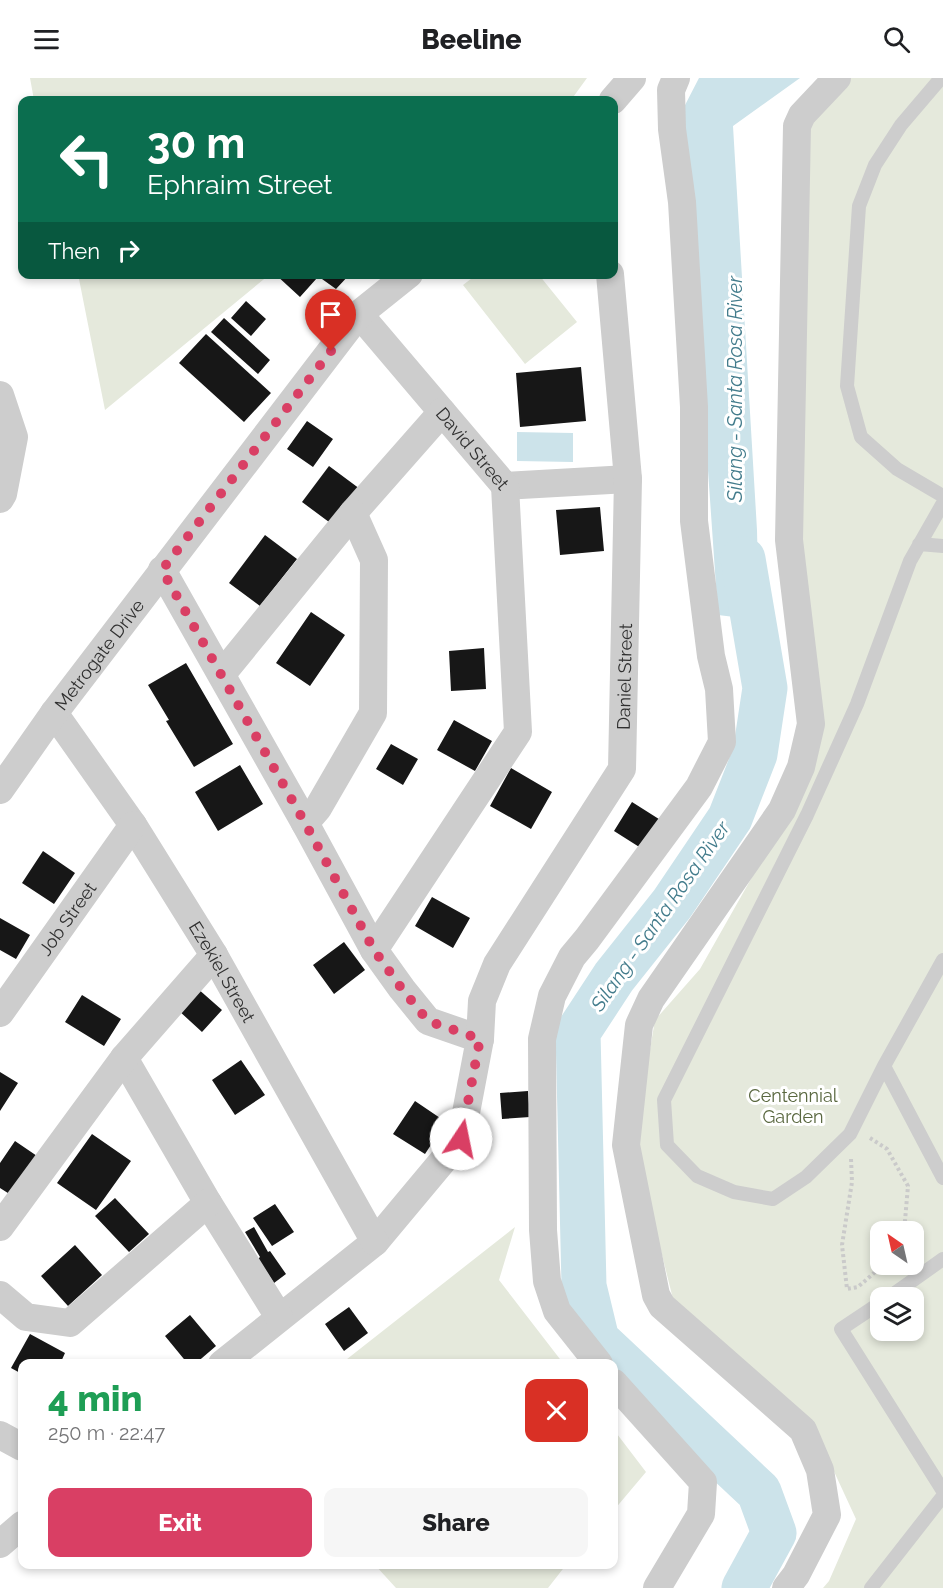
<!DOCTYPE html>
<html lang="en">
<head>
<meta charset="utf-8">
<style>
  :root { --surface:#fff; --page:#f6f6f6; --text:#202124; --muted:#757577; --accent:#d93f64 }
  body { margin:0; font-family:Raleway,sans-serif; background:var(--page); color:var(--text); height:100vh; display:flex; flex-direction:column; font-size:22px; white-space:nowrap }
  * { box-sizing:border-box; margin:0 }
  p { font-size:20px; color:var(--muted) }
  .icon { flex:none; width:33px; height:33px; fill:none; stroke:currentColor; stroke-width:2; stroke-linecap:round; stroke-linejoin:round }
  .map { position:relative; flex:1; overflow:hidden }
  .panel { position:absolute; left:18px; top:1281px; width:600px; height:210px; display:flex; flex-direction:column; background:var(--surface); border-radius:12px; box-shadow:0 3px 9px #0003 }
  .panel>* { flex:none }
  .guide { position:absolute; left:18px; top:18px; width:600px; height:183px; border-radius:12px; box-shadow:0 3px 9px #0003; background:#0b6e4f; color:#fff; overflow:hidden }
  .needle { width:39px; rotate:326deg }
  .buttons { position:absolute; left:870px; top:1143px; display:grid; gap:12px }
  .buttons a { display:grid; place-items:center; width:54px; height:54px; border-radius:12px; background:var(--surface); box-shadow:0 3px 9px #0003; font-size:30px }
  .pin { position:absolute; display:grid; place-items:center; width:51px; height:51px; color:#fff; margin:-62px -26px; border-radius:50% 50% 50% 0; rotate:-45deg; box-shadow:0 0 6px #0007 }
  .pin .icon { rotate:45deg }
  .me { position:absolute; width:66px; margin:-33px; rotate:11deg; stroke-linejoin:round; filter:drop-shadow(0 0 4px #0008) }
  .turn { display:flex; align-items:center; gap:21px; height:126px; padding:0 30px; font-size:27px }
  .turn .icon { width:78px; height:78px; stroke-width:2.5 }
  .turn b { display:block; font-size:42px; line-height:51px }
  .then { display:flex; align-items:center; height:57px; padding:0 30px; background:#0003; gap:12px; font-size:22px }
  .round { display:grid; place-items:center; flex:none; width:63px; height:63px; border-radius:12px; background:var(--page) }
  .headline { display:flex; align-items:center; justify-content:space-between; height:102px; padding:0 30px }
  h1 { font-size:36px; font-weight:800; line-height:45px; color:#1e9e55 }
  .primary-button { display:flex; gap:12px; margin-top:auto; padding:12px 30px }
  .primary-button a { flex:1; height:69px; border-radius:12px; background:var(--accent); color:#fff; font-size:24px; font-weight:800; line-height:69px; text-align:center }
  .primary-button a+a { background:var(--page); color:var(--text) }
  header { display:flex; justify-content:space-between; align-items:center; height:78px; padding:0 30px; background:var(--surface); font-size:27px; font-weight:800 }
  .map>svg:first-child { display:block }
</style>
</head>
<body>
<header><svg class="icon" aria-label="menu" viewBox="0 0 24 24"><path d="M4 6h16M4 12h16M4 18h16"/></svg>Beeline<svg class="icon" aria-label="search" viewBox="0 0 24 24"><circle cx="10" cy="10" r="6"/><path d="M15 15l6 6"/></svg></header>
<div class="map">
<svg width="943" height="1510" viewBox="0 0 943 1510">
  <rect width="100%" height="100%" fill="#fff"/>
  <path fill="#e5e9dc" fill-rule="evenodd" d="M30,0H587L571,22H34Z
    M849,0H943V1510H823L829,1503L856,1441L812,1346L674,1225L634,1065L655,942L700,891L789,734L815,646L782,461L806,50ZM880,1154H914V1186H880ZM880,1220H914V1252H880Z
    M78,196H269V197L105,332Z
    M476,197H539L577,244L525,286L463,207Z
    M515,1149L499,1202L563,1285H342Z
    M614,1352L646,1394L614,1432Z
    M375,1487H566L548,1510H396Z"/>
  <path fill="#cce3ea" d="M699,0H800L733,48L757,452L759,542L718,537L683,31Z
    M517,354L573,355V384L517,383Z"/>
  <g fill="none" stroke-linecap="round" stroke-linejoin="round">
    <path stroke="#cce3ea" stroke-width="45" d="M743,481L765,610L755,676L730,740L672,826L614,899L578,954L584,1208L597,1262L759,1414L774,1455L744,1510"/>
  </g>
  <path fill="#171717" d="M275,196H314L317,200L300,219Z
    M315,196H350L336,211Z
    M246,223L266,241L251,258L231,240Z
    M224,240L270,282L258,296L211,254Z
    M206,256L271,315L244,344L179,285Z
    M581,289L586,343L520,349L516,295Z
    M307,343L333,361L313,389L287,371Z
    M329,388L360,411L333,447L302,424Z
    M600,429L604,473L560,477L556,432Z
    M265,457L297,481L260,528L229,505Z
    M311,534L345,557L310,608L276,585Z
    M484,570L486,611L451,613L449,573Z
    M186,585L233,666L194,689L166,643L169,642L148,607Z
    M454,642L492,663L475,693L437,672Z
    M391,666L418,681L403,707L376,691Z
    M240,687L263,726L218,753L195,714Z
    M511,690L552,714L531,751L490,728Z
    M632,724L662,743L644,772L614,753Z
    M43,773L75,795L54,826L22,805Z
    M432,819L470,840L453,870L415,848Z
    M0,840L30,857L16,881L0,872Z
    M344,864L365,892L334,916L313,887Z
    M197,910L222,932L202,954L178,932Z
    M82,917L121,941L104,968L65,944Z
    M241,982L265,1017L235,1037L212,1002Z
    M0,994L18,1005L0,1033Z
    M528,1013L530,1039L502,1041L500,1015Z
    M415,1023L446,1044L425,1076L393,1056Z
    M92,1056L131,1083L96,1132L57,1105Z
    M15,1063L37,1078L11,1117L0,1110V1085Z
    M115,1120L149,1156L129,1174L95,1138Z
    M275,1126L294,1154L272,1168L253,1140Z
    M254,1149L268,1174L270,1173L286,1196L274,1205L258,1181L260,1179L245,1154Z
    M75,1167L102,1197L68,1228L41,1198Z
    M349,1229L368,1255L344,1273L325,1246Z
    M190,1237L216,1268L195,1286H188L165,1258Z
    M30,1256L65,1275L60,1286H22V1296L11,1290Z"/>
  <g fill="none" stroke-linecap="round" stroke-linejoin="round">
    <path stroke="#cacaca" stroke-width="4" stroke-dasharray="3 3" stroke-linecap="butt" d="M870,1060L887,1071L908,1108L904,1154
      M851,1081L852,1104L842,1167L847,1211L858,1209L884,1186"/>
    <path stroke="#cdcdcd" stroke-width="14" d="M941,0L901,47L875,87L859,128L847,308L861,359L897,391L943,418
      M943,425L910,483L857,626L807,737L664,1022L667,1067L697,1098L734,1114L773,1121L806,1099L850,1056L884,988L943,882
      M919,466L943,468
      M884,988L943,1100
      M888,1220L943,1181
      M880,1225L841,1251L943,1413
      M871,1510L943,1418"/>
    <g stroke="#cdcdcd" stroke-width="28">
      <path d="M613,22L632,0"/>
      <path id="s1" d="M359,236L505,408L628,401"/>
      <path d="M0,317L14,359L3,416L0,421"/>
      <path d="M162,492L305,745L374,872L402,911L428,943L480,961L461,1061L375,1164L222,1286"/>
      <path d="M222,596L353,435L442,334"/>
      <path id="s2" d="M54,635L133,747L214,877L375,1164"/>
      <path id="s3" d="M0,712L54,635L359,236L409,196"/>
      <path d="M305,745L318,730L373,635L374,482L353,435"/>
      <path d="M374,872L518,654L505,408"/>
      <path id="s4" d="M0,935L133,747"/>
      <path id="s5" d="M480,961L482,923L497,886L622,691L628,401L610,196"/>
      <path d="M124,980L208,1125L279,1239"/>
      <path d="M0,1149L124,980L214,877"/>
      <path d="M0,1217L26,1239L70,1245L208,1125"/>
      <path d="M599,1286L557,1233L547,1203L543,1152L542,961L552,918L572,879L587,861L699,709L722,664L719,611L711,578L694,443V329L682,124L672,51L671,12L676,0"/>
      <path d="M614,1305L703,1404L701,1436L657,1510"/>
      <path d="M0,1357L22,1369"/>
      <path d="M0,1466L22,1447"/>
      <path d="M786,1510L796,1497L827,1437L820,1392L803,1352L662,1228L656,1217L626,1067L639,947L651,921L782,732L801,689L811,646L789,462L797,48L802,37L837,0"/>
    </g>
  </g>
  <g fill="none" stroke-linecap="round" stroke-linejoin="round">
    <path stroke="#d93f64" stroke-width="10" stroke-dasharray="0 18" d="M331,273L162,492L305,745L374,872L402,911L428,943L480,961L461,1061"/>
  </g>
  <g text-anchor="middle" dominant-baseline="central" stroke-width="6" stroke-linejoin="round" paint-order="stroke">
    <g font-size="18" fill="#303030" stroke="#fff">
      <text stroke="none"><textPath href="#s1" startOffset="176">David Street</textPath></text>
      <text stroke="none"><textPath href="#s3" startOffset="168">Metrogate Drive</textPath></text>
      <text stroke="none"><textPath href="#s5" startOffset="402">Daniel Street</textPath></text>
      <text stroke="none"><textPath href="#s4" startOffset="116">Job Street</textPath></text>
      <text stroke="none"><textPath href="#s2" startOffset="309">Ezekiel Street</textPath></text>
    </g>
    <g font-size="18" fill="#5a6840" stroke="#fff">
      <text x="793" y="1017">Centennial<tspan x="793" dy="21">Garden</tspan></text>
    </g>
    <g font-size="20" font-style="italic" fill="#437c8c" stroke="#fff">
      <text transform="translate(735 311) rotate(-90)">Silang - Santa Rosa River</text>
      <text transform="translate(660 838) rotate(-55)">Silang - Santa Rosa River</text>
    </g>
  </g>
</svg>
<div class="buttons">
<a><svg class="needle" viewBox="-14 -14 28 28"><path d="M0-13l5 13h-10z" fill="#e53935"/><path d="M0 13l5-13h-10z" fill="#757577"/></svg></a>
<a><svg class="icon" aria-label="layers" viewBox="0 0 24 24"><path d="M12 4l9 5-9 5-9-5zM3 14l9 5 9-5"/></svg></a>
</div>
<div class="pin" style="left:331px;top:273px;background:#d93025"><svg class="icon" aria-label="arrive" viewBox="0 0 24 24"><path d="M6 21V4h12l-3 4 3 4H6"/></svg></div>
<svg class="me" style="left:461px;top:1061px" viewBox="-20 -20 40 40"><circle r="19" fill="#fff"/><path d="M0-13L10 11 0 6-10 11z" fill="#d93f64"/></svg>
<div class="guide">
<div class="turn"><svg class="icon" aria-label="left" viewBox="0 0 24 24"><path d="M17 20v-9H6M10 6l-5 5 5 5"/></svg><div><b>30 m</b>Ephraim Street</div></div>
<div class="then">Then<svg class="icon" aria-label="right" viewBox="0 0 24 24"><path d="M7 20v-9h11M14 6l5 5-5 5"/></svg></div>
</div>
<section class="panel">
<div class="headline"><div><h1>4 min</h1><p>250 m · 22:47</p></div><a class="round" style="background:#d93025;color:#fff"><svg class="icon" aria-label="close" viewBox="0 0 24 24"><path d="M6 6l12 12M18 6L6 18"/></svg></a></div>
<div class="primary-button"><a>Exit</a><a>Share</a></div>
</section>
</div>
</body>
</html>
